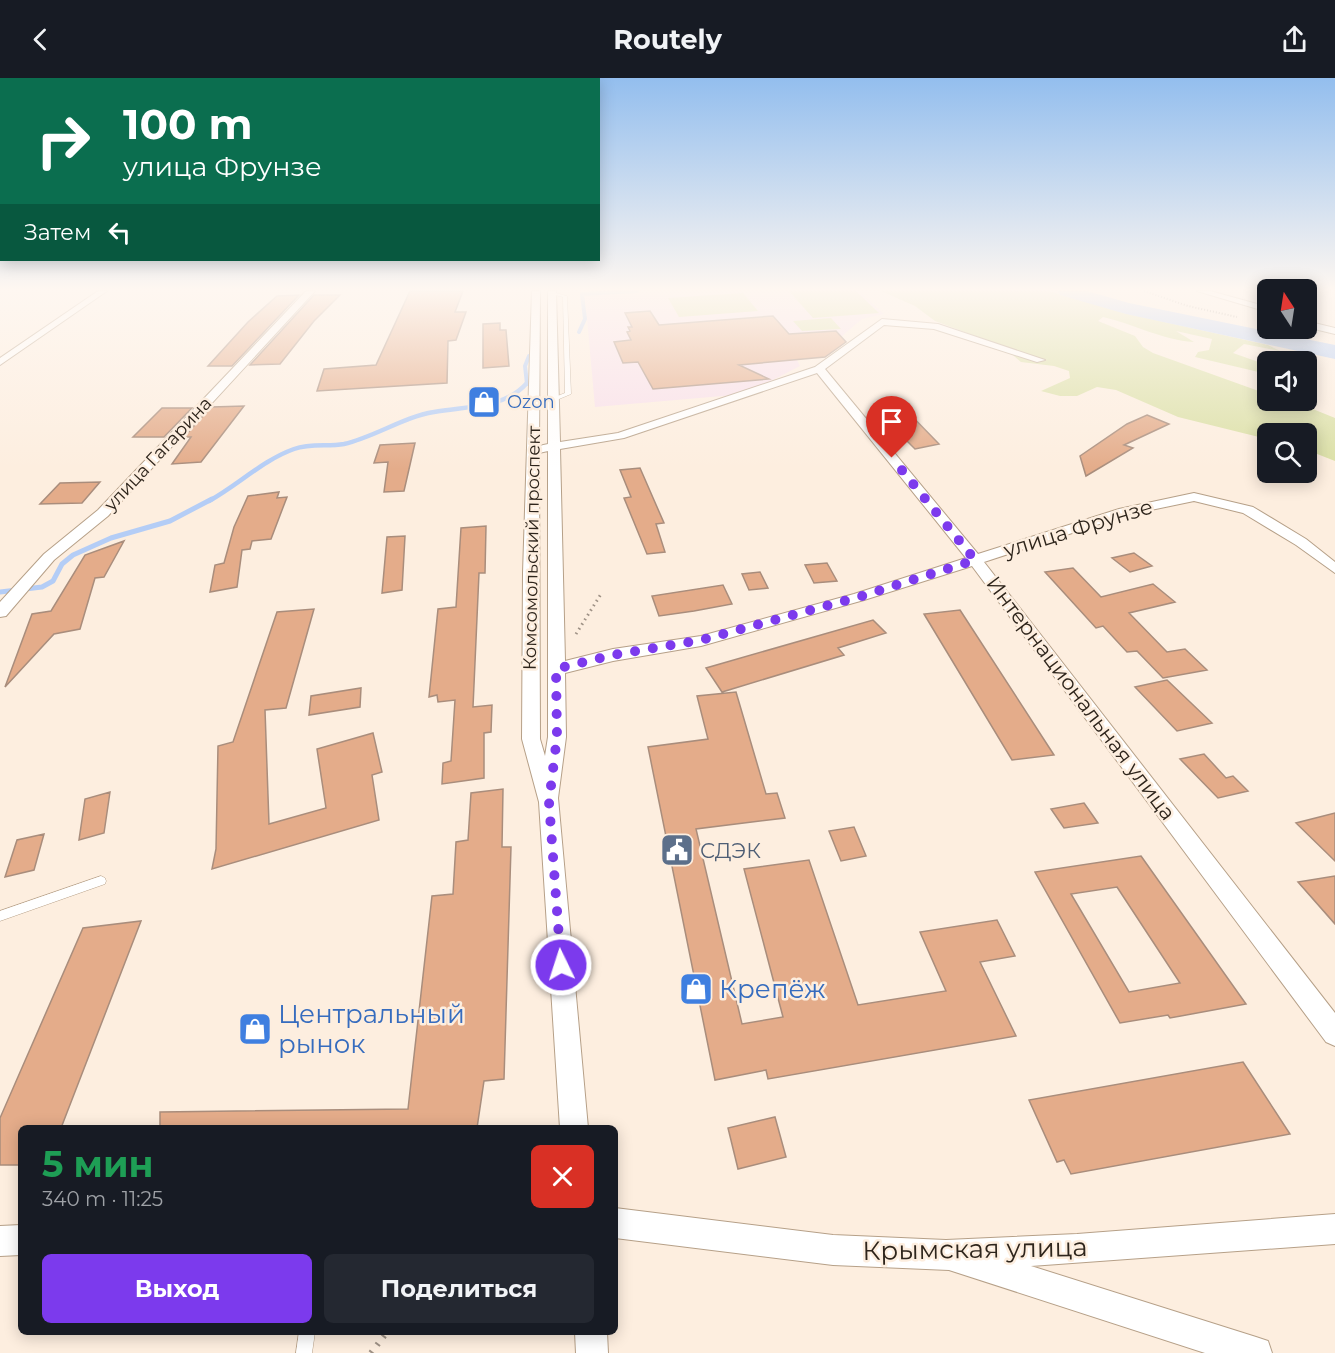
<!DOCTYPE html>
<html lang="ru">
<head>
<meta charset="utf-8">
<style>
  :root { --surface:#171b24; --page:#242831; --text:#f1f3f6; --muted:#9ea1a6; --accent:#7c3aed }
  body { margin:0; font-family:Montserrat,sans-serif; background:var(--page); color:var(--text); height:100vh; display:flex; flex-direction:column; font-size:22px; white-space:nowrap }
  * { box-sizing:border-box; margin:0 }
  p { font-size:20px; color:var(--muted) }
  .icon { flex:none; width:33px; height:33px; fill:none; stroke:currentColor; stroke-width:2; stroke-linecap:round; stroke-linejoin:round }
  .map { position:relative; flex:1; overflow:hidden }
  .panel { position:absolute; left:18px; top:1047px; width:600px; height:210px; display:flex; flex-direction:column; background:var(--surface); border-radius:9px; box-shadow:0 3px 15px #0003 }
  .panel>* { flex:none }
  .banner { position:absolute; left:0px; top:0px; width:600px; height:183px; box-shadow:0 3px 15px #0003; background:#0b6e4f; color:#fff; overflow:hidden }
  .needle { width:39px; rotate:348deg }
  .fabs { position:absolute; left:1257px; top:201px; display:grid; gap:12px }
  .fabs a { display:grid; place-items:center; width:60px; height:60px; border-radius:9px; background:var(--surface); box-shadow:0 3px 15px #0003; font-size:30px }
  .pin { position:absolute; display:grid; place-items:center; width:51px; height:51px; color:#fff; margin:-62px -26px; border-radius:50% 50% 50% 0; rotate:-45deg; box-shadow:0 0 6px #0007 }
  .pin .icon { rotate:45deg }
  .me { position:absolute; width:66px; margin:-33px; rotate:356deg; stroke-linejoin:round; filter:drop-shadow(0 0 4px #0008) }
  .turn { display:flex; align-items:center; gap:21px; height:126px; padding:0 24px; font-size:27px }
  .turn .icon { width:78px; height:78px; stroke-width:2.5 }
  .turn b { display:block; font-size:42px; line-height:51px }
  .then { display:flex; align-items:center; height:57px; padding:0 24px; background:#0003; gap:12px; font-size:22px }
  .round { display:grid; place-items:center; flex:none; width:63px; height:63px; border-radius:9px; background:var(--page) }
  .headline { display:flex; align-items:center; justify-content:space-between; height:102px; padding:0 24px }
  h1 { font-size:36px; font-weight:700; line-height:45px; color:#1e9e55 }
  .action { display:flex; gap:12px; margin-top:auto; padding:12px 24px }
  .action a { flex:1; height:69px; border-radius:9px; background:var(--accent); color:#fff; font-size:24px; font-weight:700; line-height:69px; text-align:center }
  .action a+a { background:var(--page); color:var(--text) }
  header { display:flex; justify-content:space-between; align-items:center; height:78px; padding:0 24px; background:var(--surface); font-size:27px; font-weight:700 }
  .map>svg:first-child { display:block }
</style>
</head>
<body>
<header><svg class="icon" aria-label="back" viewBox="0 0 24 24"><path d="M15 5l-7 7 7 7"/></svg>Routely<svg class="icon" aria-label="share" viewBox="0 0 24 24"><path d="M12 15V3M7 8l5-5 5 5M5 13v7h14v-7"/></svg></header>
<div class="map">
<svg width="1335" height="1275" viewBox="0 0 1335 1275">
  <rect width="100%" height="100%" fill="#fdeedf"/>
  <path fill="#f8dfea" d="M659,213H859L884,236L862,241L822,275L795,278L800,288L761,308L734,317L595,329L585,218Z"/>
  <path fill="#dbe0a6" d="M789,213H856L879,235L813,240Z
    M881,213H1049L1124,235L1268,267L1280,273L1244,266L1233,275L1267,287V296L1195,279L1198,274L1209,272L1212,261L1176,253L1194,264C1162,262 1134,246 1103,239L1098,243L1135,258L1143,269L1153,275L1267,316L1268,322L1293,323L1335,340V383L1307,372L1306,356H1268L1267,361L1178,339L1116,312L1097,309L1077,318H1060L1041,313L1070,300L1069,293L1054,288L1021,284L1002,268L935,243L915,228Z
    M743,215L758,233L679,239L668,220Z
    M831,240L841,251L802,253L793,243Z"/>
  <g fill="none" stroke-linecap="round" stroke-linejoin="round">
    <path stroke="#b4cdf6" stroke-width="4" d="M579,254L585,241L582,216L637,213
      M527,306L525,288L529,278"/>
    <path stroke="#b4cdf6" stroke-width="4.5" d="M209,423C238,407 263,382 294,371C311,365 328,369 344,366C375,359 403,339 434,334C467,328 504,331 527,305"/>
    <path stroke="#b4cdf6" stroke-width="5" d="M0,514L42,509L53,503L62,486L73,477L111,460L170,443L212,421"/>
    <path fill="#b4cdf6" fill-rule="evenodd" d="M1058,213H1087L1129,225L1335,267V281L1126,236L1060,217Z"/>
  </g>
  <path fill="#e4ac8a" stroke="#a98d7c" stroke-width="1.5" fill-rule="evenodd" d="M410,213H463L455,234H466L456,262L448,263L447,305L317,313L324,291L376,287Z
    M299,217L232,288H208L248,244L277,218Z
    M314,217H340L314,243L280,286L250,287Z
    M650,233L659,247L773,238L789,256L836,253L846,264L825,279L739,287L769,301L653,311L638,284L623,285L614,264L631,262L627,254L630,253L628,249H632L625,235Z
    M500,245V252H506L509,288L483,290V246Z
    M244,328L201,384L172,386L191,359H184L211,329Z
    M162,330H192L164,359H133Z
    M904,330L939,366L915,371L896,352L901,351L884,332Z
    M1147,337L1169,346L1124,367L1133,370L1086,398L1080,378L1127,346Z
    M415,365L404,413L384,414L388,384L374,385L380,367Z
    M640,390L664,445L656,446L665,474L647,476L624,420L631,419L620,392Z
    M100,404L82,425L40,426L60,405Z
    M279,414L277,420L287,419L271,461L252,463L250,471L242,472L237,509L210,514L215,487L224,485L234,449L248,418Z
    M486,448L485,495H479L473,629L492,627L491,654L484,655V700L442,706L443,685L451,683L455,622L438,624L437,617L429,619L438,531L456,529L461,450Z
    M405,458L402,512L382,515L387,459Z
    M124,463L104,499L95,500L80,551L54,556L5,609L32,536L51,533L85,477Z
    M1134,475L1152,488L1130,494L1112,480Z
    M827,485L837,503L814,505L805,487Z
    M1073,490L1101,519L1153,506L1175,524L1129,535L1167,574L1185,571L1207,592L1163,600L1137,573L1127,574L1103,548L1096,550L1045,494Z
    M760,494L768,510L749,512L742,496Z
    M723,507L732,526L694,533L659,538L652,518Z
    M314,531L286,630L265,632L269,746L326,730L317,671L373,655L382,694L372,697L379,742L212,791L216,771L218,668L233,664L277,534Z
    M960,532L1054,677L1012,682L924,536Z
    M873,542L886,555L838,570L844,577L722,614L706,590Z
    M1167,602L1212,645L1177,653L1135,609Z
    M361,610L360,629L309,637L311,618Z
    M736,614L766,716L777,715L785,740L696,751L742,946L783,939L744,791L809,782L858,927L946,913L920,854L997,842L1015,878L980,884L1016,958L768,1001L766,992L715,1002L648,669L708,661L697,618Z
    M1204,676L1226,700L1233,698L1248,713L1218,720L1180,681Z
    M503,711L502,769H511L504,1001L484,1003L477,1050H160V1034L408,1031L432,818L453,816L456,764L468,762L471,715Z
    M110,714L104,755L79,762L85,721Z
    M1084,725L1098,745L1064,750L1051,731Z
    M1335,735V783L1296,745Z
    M854,749L866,778L841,783L829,753Z
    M44,756L34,792L5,799L17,762Z
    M1141,778L1246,926L1170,940L1168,937L1120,945L1035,794ZM1117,809L1180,905L1129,914L1071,816Z
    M1335,798V846L1298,804Z
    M141,843L61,1050H21V1087H0V1040L83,850Z
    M1243,984L1290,1056L1071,1096L1064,1082L1057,1084L1029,1022Z
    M775,1039L786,1079L738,1091L728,1050Z"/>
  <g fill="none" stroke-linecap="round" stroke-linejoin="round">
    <g stroke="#b6a088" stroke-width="1">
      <path id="service" d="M552,214L567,218L571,316L552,324L550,323V321L565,315L563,219L551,216Z
        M101,798L105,800L106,803L105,806L0,843V833Z
        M299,1254H315L312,1275H296Z"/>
    </g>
    <g stroke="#b6a088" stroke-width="2">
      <path id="minor" d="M98,213H107L0,287V280Z
        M306,213H315L108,438L54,482L6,538L0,539V524L44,476L98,432Z
        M532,213H540L539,368L548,366V213H556L560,364L618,355L815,289L882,241L938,246L1045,282L1037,284L934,251L884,247L825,291L978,476L1119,431L1194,415L1253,429L1306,461L1335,484V495L1296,467L1243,435L1194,423L1127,437L984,484L1335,935V968L1326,964L972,488L864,522L701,568L613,583L565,595L566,659L558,720L588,1050H560L539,724L522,661L523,495ZM817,295L966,480L854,516L701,558L613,571L565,583L560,371L624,360ZM548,373V659L545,678L540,661L539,375Z
        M1197,213H1210L1268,229V234Z
        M1306,243L1335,250V256L1306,249Z
        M615,1130L833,1157L946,1162L1077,1156L1335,1136V1166L1031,1188L1256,1259L1268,1263L1272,1275H1205L949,1192L833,1187L615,1160Z
        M21,1147V1177L0,1178V1148Z
        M575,1254H607L608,1275H576Z"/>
    </g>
    <path stroke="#9e9185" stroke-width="2" stroke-dasharray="1 2" stroke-linecap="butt" d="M1144,213L1188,228L1237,239"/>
    <path stroke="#9e9185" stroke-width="3" stroke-dasharray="1.5 4" stroke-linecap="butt" d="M576,556L601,516"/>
    <path stroke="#9e9185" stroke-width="6" stroke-dasharray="2 8" stroke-linecap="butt" d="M371,1275L387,1254"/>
    <use href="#service" fill="#fff" fill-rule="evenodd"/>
    <use href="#minor" fill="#fff" fill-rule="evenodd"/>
  </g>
  <linearGradient id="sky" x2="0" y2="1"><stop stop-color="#93beee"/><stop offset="0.54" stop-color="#fef7f1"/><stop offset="1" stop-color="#fef7f1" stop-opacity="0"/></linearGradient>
  <rect width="1335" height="391" fill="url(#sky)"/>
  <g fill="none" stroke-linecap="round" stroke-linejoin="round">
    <path stroke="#7c3aed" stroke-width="10" stroke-dasharray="0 18" d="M561,887L549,724L557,659L556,591L613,577L701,562L859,519L975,482L892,380"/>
  </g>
  <defs>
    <g id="shop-square" transform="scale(1.725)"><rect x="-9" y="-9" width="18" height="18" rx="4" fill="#3f7fe0" stroke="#fdeedf"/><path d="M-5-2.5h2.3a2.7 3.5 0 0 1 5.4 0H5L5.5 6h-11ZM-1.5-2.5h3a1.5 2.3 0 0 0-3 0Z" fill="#fff"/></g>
    <g id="civic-square" transform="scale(1.725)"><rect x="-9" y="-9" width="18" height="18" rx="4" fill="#5c6f8a" stroke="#fdeedf"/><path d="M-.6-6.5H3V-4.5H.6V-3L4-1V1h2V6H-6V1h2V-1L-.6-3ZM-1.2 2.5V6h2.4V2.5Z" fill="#fff"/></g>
  </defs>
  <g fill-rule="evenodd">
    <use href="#shop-square" x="484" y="324"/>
    <use href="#civic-square" x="677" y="772"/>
    <use href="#shop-square" x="696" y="911"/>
    <use href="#shop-square" x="255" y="951"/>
  </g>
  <g text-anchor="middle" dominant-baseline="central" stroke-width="5" stroke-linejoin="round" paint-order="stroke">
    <g font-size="18" fill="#366cbe" stroke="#fdeedf" text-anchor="start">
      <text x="507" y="324">Ozon</text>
    </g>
    <g font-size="18" fill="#2e251c" stroke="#fdeedf">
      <text transform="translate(158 376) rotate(-47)">улица Гагарина</text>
      <text transform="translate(532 470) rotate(-89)">Комсомольский проспект</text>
    </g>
    <g font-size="21" fill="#2e251c" stroke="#fdeedf">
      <text transform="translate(1078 450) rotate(-17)">улица Фрунзе</text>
      <text transform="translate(1081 620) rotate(53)">Интернациональная улица</text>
    </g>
    <g font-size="21" fill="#4e5e75" stroke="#fdeedf" text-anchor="start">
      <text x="700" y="772">СДЭК</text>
    </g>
    <g font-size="26" fill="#366cbe" stroke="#fdeedf" text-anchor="start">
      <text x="719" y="911">Крепёж</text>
      <text x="278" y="936">Центральный<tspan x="278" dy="30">рынок</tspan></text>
    </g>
    <g font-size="26" fill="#2e251c" stroke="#fdeedf">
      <text transform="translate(975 1171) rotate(-1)">Крымская улица</text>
    </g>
  </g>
</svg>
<div class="fabs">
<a><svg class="needle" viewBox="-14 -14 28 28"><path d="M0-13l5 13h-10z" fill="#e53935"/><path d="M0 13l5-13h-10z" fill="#9ea1a6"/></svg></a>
<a><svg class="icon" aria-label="sound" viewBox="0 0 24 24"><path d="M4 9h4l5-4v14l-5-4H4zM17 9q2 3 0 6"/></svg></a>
<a><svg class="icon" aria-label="search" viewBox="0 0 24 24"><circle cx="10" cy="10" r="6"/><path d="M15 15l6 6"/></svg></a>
</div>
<div class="pin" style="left:892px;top:380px;background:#d93025"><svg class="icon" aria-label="arrive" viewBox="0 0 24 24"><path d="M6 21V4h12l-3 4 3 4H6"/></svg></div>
<svg class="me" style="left:561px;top:887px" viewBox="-20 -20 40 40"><circle r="17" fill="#7c3aed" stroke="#fff" stroke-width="3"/><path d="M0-11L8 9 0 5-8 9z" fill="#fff"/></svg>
<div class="banner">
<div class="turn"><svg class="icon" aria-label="right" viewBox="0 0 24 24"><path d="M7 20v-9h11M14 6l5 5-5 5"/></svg><div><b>100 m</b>улица Фрунзе</div></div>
<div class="then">Затем<svg class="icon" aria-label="left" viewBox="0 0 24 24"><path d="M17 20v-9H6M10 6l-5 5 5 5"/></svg></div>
</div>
<section class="panel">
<div class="headline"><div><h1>5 мин</h1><p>340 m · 11:25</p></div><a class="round" style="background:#d93025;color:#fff"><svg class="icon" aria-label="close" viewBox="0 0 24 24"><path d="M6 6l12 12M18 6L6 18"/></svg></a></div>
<div class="action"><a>Выход</a><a>Поделиться</a></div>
</section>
</div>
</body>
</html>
